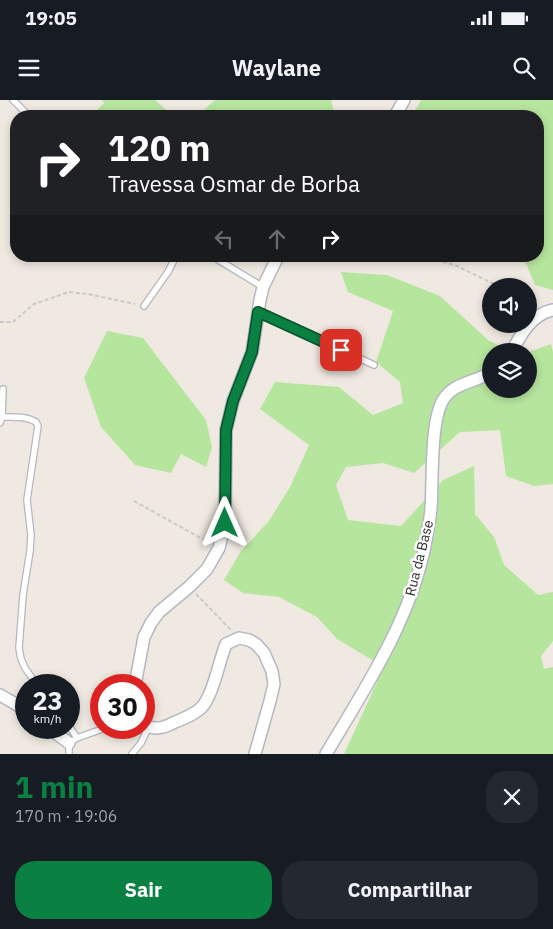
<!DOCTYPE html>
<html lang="pt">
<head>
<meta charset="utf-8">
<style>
  :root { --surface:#171b24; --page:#242831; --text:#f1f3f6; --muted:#9ea1a6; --accent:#0b8043 }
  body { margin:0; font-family:"IBM Plex Sans",sans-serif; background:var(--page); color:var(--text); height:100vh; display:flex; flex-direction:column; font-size:19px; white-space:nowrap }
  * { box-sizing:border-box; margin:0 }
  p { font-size:16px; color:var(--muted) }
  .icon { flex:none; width:28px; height:28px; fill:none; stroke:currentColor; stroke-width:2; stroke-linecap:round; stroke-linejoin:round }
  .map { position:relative; height:654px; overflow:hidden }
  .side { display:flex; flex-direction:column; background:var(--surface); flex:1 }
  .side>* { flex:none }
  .banner { position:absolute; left:10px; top:10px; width:534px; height:152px; border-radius:20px; box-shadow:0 2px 8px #0003; background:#202124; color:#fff; overflow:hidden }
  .controls { position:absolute; left:482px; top:178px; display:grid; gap:10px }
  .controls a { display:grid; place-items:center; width:55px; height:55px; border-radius:50%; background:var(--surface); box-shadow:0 2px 8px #0003; font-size:25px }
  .speed { position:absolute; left:15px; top:574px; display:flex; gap:10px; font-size:25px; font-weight:700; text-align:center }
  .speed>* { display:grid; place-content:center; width:65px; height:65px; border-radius:50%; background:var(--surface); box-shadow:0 2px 8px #0003; line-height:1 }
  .speed small { font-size:12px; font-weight:400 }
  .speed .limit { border:8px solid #d22; background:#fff; color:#111 }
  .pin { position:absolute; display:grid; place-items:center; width:42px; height:42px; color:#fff; margin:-21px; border-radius:10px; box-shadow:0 2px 8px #0006 }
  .me { position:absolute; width:55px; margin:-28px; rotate:0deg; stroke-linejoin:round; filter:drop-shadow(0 0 4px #0008) }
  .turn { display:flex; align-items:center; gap:18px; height:105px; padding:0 15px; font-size:22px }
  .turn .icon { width:65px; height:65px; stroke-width:2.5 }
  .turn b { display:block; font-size:35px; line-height:42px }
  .lanes { display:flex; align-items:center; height:48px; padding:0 15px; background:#0003; justify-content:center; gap:25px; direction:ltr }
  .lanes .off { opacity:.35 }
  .round { display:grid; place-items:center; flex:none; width:52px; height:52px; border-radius:20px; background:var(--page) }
  .headline { display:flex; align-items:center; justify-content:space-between; height:85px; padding:0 15px }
  h1 { font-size:30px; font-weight:700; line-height:38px; color:var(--accent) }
  .action { display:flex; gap:10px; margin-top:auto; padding:10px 15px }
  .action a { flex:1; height:58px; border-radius:20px; background:var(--accent); color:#fff; font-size:20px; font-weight:700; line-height:58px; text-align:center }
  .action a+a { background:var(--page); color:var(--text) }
  .status { display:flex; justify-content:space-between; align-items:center; height:35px; padding:0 25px; background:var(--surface); direction:ltr }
  .status svg { height:14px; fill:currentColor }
  header { display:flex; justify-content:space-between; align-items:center; height:65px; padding:0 15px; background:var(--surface); font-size:22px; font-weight:700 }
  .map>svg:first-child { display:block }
</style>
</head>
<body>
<div class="status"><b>19:05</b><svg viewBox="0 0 49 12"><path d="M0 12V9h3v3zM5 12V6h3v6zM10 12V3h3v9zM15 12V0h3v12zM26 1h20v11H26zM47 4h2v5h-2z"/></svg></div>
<header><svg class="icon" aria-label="menu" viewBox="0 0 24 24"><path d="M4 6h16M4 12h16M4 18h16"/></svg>Waylane<svg class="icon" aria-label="search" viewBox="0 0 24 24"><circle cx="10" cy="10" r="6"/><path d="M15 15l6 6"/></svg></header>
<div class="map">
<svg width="553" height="654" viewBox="0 0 553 654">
  <rect width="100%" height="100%" fill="#efe9e1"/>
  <path fill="#b6e59e" d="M102,0H155L173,16H91L104,3Z
    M215,0H331L334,13L331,16H206L205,9Z
    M421,0H553V190L535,185L523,156H538V16H412Z
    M341,172L387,175L440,196L488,240L510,251H491V289H529V252L551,244L553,252V384L534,386L506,376L500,330L460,332L414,373L383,363L346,367L336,385L348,420L401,426L443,380L474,366L475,414L494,437L504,465L538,495L553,492V541L541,556L544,569L553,567V654H344L384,567L337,539L317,517L279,497L243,493L224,480L241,451L269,421L290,387L309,345L260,309L275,282L339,287L373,315L403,303L400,282L376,262L393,211L348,192Z
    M107,231L143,238L206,320L212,347L206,367L181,354L171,373L135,365L101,327L84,278Z"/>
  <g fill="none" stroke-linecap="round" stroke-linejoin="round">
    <g stroke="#b4b7c1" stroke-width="8">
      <path id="lane" d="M13,0L29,16
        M212,156L263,187
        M144,206L168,172L176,156
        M258,212L374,265
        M2,317L3,289
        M0,323L2,317C13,317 26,316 36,322L38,326L27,400L31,435L30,451L23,495L19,548L21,559L25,568L37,585
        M69,626L77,638
        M69,654V643L77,638L105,628
        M132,654L141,643L148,628"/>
    </g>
    <g stroke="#b4b7c1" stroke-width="14">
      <path id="street" d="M395,16L404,0
        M512,251C521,234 532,214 553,210
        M135,585L144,537L151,523L159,512L189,487L207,469L219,448L225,423L226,330L233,301L252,252L260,200L263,187L278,156
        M0,595L26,610
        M144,625C153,630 164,628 173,623C182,619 194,615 201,608C213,596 219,561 226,544L239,538L249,540L256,544L264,553L272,571L274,584L270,601L255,654
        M49,628L69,643
        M326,654C365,588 409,523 425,446C427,434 430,421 431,409C433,381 430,322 443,300C454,282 475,283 491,272"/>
    </g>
    <path stroke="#c9c9c9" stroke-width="2" stroke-dasharray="4 2.5" stroke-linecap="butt" d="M424,156L457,166L494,184
      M0,222H13L34,204L69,192L88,194L135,204
      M134,401L208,442
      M196,494L231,530"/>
    <use href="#lane" stroke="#fff" stroke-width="5.5"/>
    <use href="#street" stroke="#fff" stroke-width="11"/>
  </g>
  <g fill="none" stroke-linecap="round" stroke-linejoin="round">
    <g stroke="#07532c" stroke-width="12">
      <path id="route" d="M225,423L226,330L233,301L252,252L258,212L341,250"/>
    </g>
    <use href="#route" stroke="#0b8043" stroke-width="9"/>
  </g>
  <g text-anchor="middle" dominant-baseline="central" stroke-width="5" stroke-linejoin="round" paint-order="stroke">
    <g font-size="14" fill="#2e2e2e" stroke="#fff">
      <text transform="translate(419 458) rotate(-76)">Rua da Base</text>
    </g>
  </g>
</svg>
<div class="controls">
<a><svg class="icon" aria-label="sound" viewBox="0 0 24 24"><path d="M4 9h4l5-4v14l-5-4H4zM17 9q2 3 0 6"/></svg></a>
<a><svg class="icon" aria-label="layers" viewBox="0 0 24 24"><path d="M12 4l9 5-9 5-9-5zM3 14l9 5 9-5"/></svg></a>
</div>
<div class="speed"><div>23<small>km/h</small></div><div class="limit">30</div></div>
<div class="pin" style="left:341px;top:250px;background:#d93025"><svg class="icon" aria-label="arrive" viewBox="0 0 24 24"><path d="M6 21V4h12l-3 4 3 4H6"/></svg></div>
<svg class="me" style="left:225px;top:423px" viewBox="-20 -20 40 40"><path d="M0-17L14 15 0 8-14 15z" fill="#0b8043" stroke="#fff" stroke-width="4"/></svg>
<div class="banner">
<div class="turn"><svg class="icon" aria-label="right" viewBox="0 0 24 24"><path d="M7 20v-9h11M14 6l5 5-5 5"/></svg><div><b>120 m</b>Travessa Osmar de Borba</div></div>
<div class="lanes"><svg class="icon off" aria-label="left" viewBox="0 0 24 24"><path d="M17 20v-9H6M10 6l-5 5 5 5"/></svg><svg class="icon off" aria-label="ahead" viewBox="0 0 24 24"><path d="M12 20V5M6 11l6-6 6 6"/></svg><svg class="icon" aria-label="right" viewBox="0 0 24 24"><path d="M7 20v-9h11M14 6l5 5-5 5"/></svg></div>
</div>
</div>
<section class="side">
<div class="headline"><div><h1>1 min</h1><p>170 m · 19:06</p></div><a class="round"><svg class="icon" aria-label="close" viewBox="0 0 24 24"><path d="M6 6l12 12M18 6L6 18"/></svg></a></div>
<div class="action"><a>Sair</a><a>Compartilhar</a></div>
</section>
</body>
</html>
